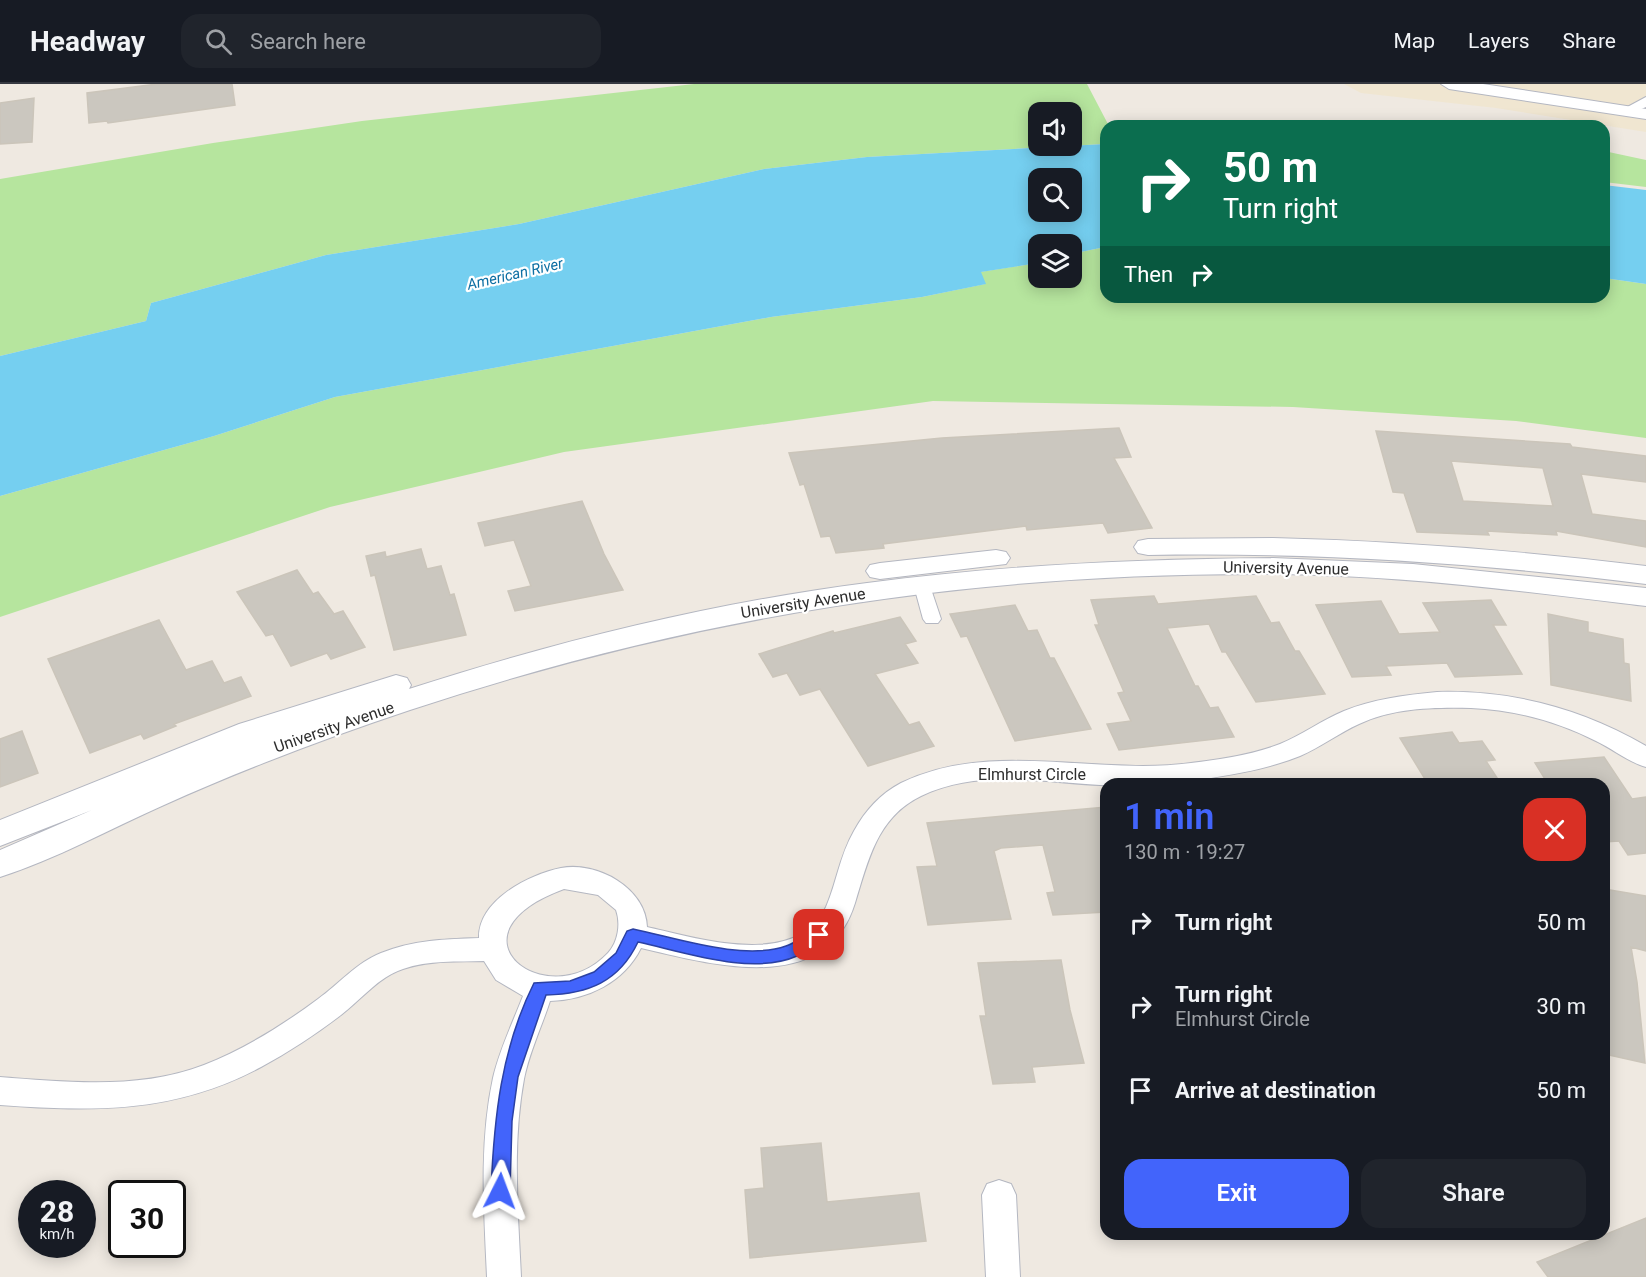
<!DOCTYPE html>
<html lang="en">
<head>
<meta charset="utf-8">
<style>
  :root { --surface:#171b24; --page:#20242c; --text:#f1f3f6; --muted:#9ea1a6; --line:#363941; --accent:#4264fb }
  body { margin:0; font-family:Roboto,sans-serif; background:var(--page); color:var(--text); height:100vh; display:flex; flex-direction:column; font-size:22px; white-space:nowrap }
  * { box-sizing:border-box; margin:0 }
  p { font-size:20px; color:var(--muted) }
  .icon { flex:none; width:33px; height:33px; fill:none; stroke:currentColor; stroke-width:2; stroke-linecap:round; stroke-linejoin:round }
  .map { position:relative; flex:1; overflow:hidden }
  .side { position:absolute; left:1100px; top:694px; width:510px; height:462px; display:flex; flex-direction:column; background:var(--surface); border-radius:18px; box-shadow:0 3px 15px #0003 }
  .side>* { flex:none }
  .hud { position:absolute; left:1100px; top:36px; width:510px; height:183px; border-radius:18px; box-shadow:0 3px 15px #0003; background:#0b6e4f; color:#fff; overflow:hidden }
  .buttons { position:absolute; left:1028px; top:18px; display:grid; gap:12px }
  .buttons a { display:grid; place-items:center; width:54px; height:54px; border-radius:12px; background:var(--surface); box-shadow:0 3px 15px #0003; font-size:30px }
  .speed { position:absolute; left:18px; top:1096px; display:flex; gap:12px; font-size:30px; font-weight:700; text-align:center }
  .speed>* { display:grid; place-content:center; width:78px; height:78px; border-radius:50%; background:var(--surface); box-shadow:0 3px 15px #0003; line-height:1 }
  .speed small { font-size:15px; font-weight:400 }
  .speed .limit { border:3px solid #111; border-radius:9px; background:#fff; color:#111 }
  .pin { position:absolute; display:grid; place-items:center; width:51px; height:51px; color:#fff; margin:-26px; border-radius:12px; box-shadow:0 3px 9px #0006 }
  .me { position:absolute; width:66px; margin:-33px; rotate:3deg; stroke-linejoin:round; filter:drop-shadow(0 0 4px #0008) }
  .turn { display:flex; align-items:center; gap:21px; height:126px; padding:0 24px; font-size:27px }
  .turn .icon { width:78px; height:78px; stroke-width:2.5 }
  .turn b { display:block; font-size:42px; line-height:51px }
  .then { display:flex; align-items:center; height:57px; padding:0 24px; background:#0003; gap:12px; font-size:22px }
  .round { display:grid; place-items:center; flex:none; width:63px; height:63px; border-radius:18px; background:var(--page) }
  .headline { display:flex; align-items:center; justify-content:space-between; height:102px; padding:0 24px }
  h1 { font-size:36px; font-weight:600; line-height:45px; color:var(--accent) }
  .primary-button { display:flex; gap:12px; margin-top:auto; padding:12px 24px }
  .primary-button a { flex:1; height:69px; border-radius:18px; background:var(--accent); color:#fff; font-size:24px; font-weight:600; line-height:69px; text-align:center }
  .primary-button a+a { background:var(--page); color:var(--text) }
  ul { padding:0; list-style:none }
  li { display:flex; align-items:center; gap:18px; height:84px; padding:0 24px }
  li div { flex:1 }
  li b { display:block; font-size:22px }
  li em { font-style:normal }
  header { display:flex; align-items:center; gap:36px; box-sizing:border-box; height:84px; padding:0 30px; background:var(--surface); border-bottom:2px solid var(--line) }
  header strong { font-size:28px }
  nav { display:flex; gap:33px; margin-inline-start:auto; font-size:21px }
  .search { width:420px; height:54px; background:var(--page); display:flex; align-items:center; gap:15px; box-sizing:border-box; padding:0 21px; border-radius:18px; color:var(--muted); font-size:22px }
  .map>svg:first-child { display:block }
</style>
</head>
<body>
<header>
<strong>Headway</strong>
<div class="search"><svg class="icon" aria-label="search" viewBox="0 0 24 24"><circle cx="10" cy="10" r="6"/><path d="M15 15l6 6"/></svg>Search here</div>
<nav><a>Map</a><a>Layers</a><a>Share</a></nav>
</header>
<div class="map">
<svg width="1646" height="1193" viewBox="0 0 1646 1193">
  <rect width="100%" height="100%" fill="#efe9e1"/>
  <path fill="#f0e6d1" d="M1344,0H1646V48L1496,24L1361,9Z"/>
  <path fill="#b6e59e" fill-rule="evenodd" d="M694,0H1087L1109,42H1106L1105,60L867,73L764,85L519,140L326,171L151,219L146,237L0,272V95L213,59L362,37ZM1038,28H1071V62H1038Z
    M1604,67L1646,76V103L1604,98Z
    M1105,163L1106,213H1604V194L1646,200V354L1516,337L1293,323L933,317L564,368L330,423L0,533V412L214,352L335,313L771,233L922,213L985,200L980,188L1038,179V194H1071V170Z"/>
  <path fill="#75cff0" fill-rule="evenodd" d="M1105,60V163L1071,170V160H1038V179L981,188L986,200L922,213L771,233L335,313L214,352L0,412V272L146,237L151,219L326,171L519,140L764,85L867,73ZM1038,94H1071V128H1038Z
    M1604,101L1646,106V200L1604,194Z"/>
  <path fill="#cbc7bf" stroke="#cbc5ba" stroke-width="1.5" fill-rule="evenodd" d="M157,0H232L235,21L108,39L107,37L89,39L87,9Z
    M34,14L32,58L0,60V19Z
    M1119,344L1131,373L1114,374L1152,444L1108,449L1103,439L1027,446L1026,442L883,460L884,464L836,469L830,452L821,453L804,400L800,401L789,369L942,354Z
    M1376,347L1570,360L1572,363L1646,372V398L1581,390L1592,430L1646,437V463L1556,447L1557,451L1487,447L1489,451L1417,448L1404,409L1393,408ZM1451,377L1543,384L1553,422L1463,417Z
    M582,417L604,470L623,506L515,527L508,507L531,502L514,456L485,462L478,439Z
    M421,465L427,485L441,482L450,511L454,510L466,551L394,566L375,491L371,492L366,472L385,468L386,473Z
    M297,486L313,510L318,508L334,530L343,527L365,563L331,575L327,569L291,582L273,550L266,552L237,508Z
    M1154,512L1158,520L1256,512L1271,539L1279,538L1295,567H1299L1325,610L1256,618L1226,568H1222L1209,540L1167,544L1195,602H1198L1210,624L1218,623L1234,653L1119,666L1107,640L1131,637L1118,609L1124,608L1095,541H1099L1091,516Z
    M1491,516L1506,541H1493L1522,590L1455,593L1447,579L1386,582L1391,591L1352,593L1316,521L1381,517L1399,550L1440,548L1423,519Z
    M1015,521L1028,547L1037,546L1050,574H1054L1091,645L1015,657L967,552L961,553L950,530Z
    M1548,530L1588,538V548L1623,555L1624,579L1629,580L1631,617L1551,601Z
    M900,533L916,557L905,560L918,579L875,590L909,641L919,638L934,662L868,682L820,605L800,611L787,589L773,593L759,570L833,547L834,549Z
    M159,536L186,586L212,577L224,599L241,593L251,612L174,640L176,642L144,655L141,650L90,669L48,575Z
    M22,647L38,689L0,703V655Z
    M1452,648L1459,659L1482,657L1495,676L1486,677L1501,700H1428L1400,654Z
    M1604,673L1632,715L1646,713V769L1628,771L1619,757L1604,758V700H1548L1535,679Z
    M1106,723V828L1053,831L1047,809L1055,808L1043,761L1001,764L994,767L1011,835L928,841L917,783L937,782L927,739Z
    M1604,805L1646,812V867L1631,863L1637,898L1645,979L1604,970Z
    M1061,876L1070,926L1084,979L1032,983L1035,998L993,1000L980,932H986L978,879Z
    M821,1059L827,1118L919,1109L926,1157L750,1174L745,1106L764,1104L761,1064Z
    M1646,1134V1193H1548L1537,1178Z"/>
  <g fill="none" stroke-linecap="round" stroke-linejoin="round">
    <g stroke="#b4b7c1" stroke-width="2">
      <path id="pedestrian" d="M922,497L930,502L941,535L938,539H926L923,535L914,502Z"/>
    </g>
    <g stroke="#b4b7c1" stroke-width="2">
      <path id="minor" d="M1646,13V23L1627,31L1620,27Z
        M1437,608C1512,606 1581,624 1646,662V683C1628,678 1613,665 1596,657C1556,637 1516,626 1471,624C1435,623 1393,624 1359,640C1339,649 1321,663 1300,672C1265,686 1226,692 1189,697C1160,702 1128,702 1100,701C1040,698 977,685 921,712C877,733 868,777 855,819C826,914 710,880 641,864C624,898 588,916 550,917C542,942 529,969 524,995C512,1060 518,1127 521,1193H487C484,1127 479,1059 493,994C499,967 513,938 523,912L496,896L484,877C458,878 428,876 403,885C378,893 361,916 341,931C316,950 289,968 261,983C175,1029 95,1028 0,1021V993C67,998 140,1006 204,981C245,965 283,941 318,915C339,900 356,879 381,869C413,856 446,855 479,854C478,816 530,790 561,784C597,777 646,804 647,843C697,854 796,886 826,823C837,798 839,773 854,747C865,727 880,710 901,699C991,655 1096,692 1191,679C1221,675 1252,671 1280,660C1302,651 1322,636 1344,627C1373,615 1405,611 1437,608ZM564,805L598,811L616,826C621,840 618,858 608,869C548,933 439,851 564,805Z
        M999,1096L1011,1100L1016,1111L1020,1193H986L982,1111L987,1100Z"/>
    </g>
    <g stroke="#b4b7c1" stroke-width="2">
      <path id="tertiary" d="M1441,0H1483L1646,25V35L1449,5Z
        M1273,454C1398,457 1522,467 1646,482V500C1480,479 1315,468 1148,471L1138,469L1134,463L1138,457L1148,455Z
        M996,466L1006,468L1010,474L1006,480L880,495L870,493L866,487L870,481L880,479Z
        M1273,474L1413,480L1646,504V522C1522,507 1398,491 1273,490C974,488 694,532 410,626C326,654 244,685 164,721C110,745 56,775 0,793V766L92,726L0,762V736L239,640L396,591L407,594L411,601L409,605C558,557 711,519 867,499C1002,481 1137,475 1273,474Z"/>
    </g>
    <use href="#pedestrian" fill="#fff" fill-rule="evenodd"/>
    <use href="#minor" fill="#fff" fill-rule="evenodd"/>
    <use href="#tertiary" fill="#fff" fill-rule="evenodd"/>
  </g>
  <path fill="#4264fb" stroke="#2b41a3" stroke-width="1.5" d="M633,845C677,854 743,877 786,862C798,858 807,849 819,845L827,851L825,856C816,861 806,868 797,872C752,892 684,868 638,858C619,898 588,910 546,911L518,993L512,1037L510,1107L507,1113L500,1115L494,1113L491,1107C494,1034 501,965 534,899L570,897L594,888L616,869L627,847Z"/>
  <g text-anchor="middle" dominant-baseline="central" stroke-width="4.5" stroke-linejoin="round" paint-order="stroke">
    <g font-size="15" font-style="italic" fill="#0d6fa3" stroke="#fff">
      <text transform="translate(515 190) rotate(-13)">American River</text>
    </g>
    <g font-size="16" fill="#2e2e2e" stroke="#fff">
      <text transform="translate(1286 484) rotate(1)">University Avenue</text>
      <text transform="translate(803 519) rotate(-9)">University Avenue</text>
      <text transform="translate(334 643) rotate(-19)">University Avenue</text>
      <text x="1032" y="690">Elmhurst Circle</text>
    </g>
  </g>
</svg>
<div class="buttons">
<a><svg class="icon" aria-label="sound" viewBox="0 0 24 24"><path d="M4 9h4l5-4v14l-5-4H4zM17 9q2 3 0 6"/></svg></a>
<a><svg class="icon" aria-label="search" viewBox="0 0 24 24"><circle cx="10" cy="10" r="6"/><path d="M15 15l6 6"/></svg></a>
<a><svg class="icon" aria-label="layers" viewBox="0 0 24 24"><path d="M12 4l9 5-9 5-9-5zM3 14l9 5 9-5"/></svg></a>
</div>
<div class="speed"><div>28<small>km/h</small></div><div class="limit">30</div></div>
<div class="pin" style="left:819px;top:851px;background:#d93025"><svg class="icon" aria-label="arrive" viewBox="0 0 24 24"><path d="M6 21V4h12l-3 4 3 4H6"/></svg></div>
<svg class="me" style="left:500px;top:1107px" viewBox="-20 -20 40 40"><path d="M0-17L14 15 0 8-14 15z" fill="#4264fb" stroke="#fff" stroke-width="4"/></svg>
<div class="hud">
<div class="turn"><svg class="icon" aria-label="right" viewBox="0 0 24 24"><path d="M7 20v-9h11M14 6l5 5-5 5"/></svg><div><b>50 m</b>Turn right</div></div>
<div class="then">Then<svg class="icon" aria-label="right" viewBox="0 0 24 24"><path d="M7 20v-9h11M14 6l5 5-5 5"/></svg></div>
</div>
<section class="side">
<div class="headline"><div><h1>1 min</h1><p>130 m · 19:27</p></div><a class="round" style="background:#d93025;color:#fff"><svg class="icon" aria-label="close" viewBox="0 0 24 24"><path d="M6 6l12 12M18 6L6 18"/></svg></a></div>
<ul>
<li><svg class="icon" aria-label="right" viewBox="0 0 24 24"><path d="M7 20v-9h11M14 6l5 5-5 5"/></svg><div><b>Turn right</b></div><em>50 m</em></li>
<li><svg class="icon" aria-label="right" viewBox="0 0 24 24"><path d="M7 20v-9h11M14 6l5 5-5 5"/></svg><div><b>Turn right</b><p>Elmhurst Circle</p></div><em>30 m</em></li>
<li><svg class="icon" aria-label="arrive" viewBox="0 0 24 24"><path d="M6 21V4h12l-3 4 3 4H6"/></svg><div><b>Arrive at destination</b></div><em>50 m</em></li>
</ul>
<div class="primary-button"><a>Exit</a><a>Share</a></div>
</section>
</div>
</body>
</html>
